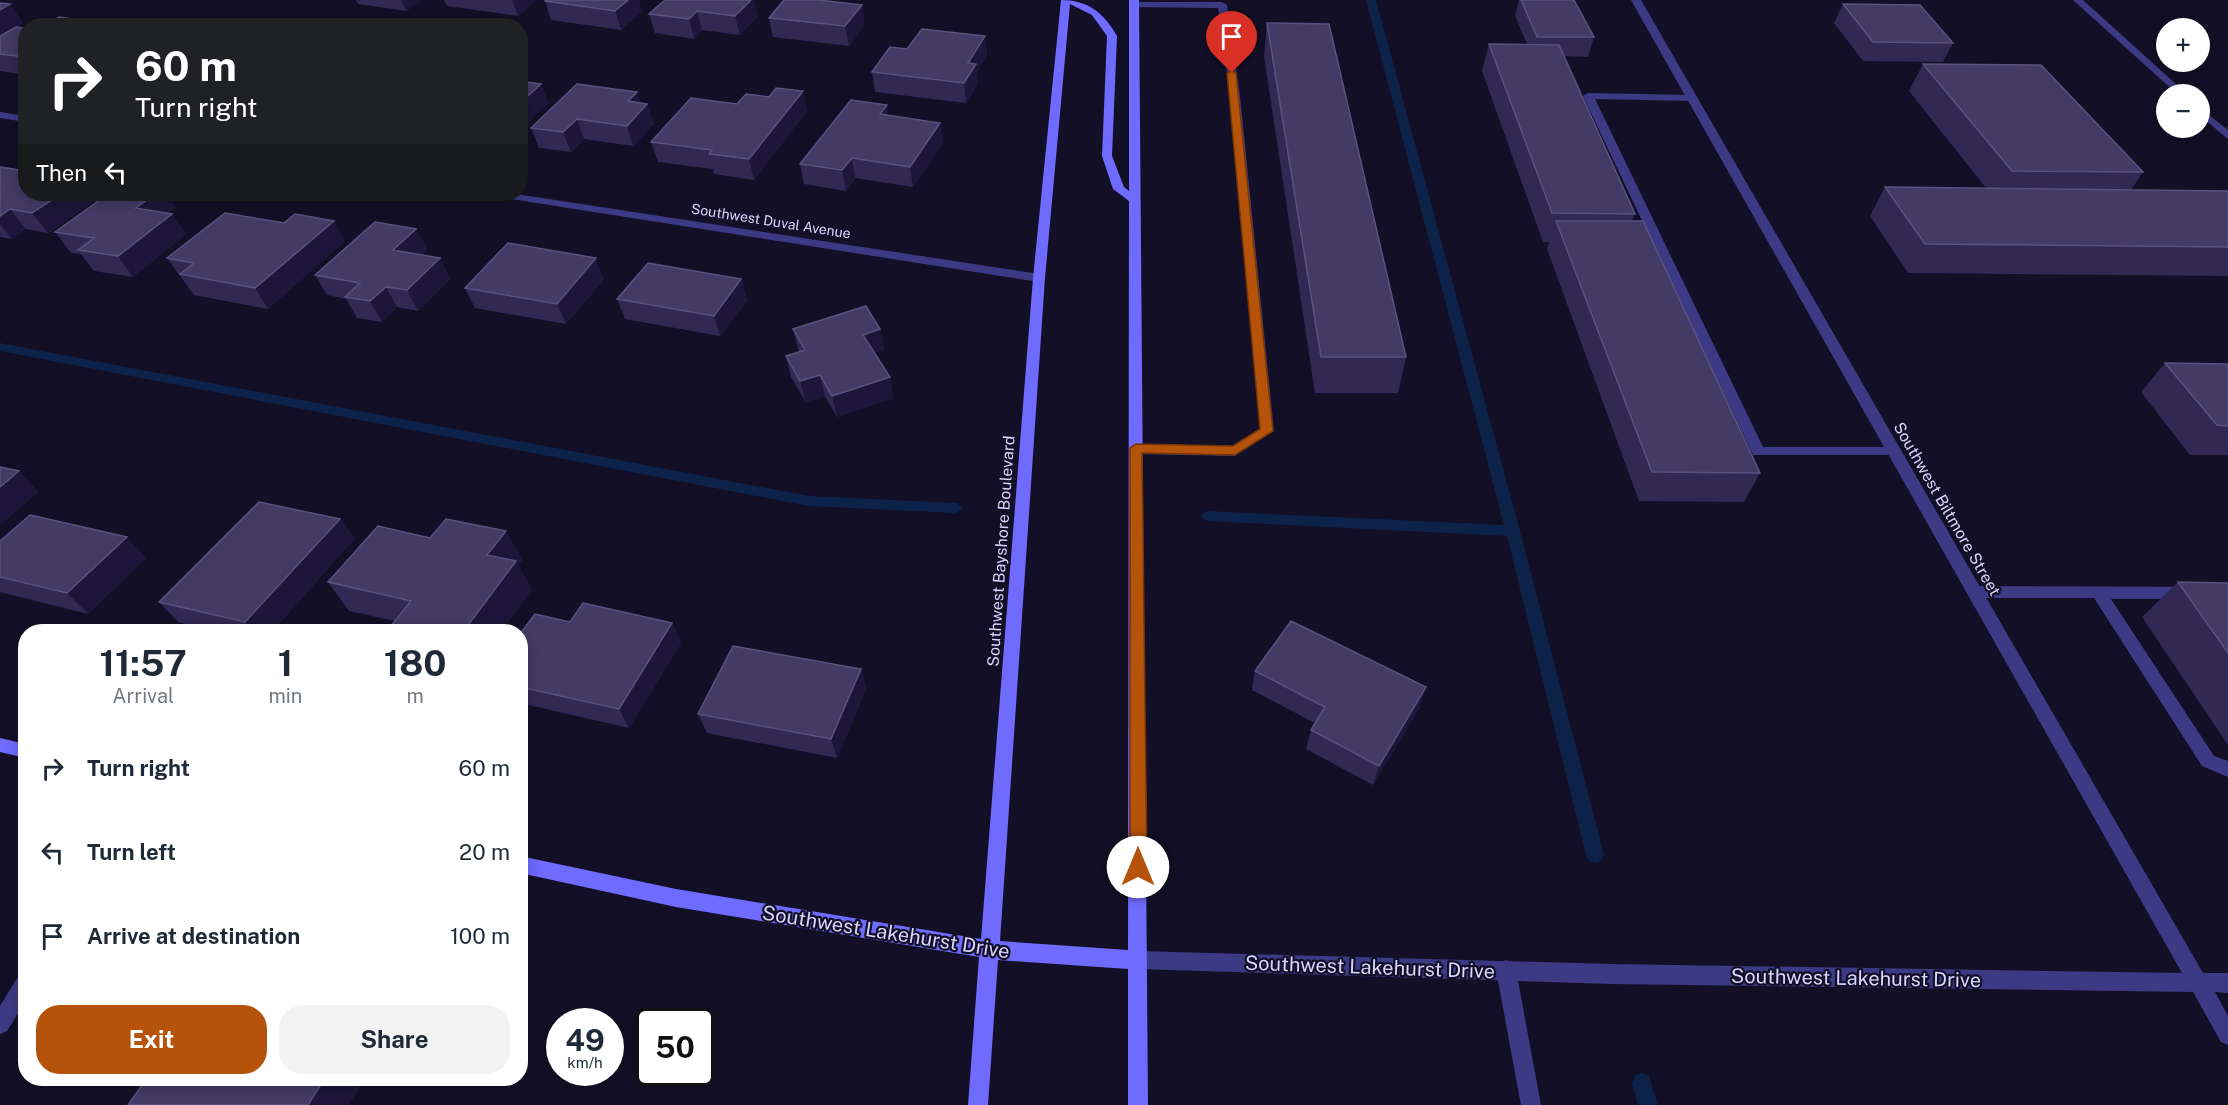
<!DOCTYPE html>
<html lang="en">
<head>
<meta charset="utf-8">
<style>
  :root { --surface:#fff; --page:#f2f2f3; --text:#1f2937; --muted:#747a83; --accent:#b45309 }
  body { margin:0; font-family:"Public Sans",sans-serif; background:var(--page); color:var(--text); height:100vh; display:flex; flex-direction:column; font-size:22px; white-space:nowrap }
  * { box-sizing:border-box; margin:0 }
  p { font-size:20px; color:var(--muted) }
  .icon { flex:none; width:33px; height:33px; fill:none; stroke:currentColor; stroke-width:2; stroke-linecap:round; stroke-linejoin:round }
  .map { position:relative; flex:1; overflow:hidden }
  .drawer { position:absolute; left:18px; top:624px; width:510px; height:462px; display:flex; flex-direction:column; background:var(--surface); border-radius:24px; box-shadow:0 3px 15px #0003 }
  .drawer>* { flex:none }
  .hud { position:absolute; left:18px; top:18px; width:510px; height:183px; border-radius:24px; box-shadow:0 3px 15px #0003; background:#202124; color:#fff; overflow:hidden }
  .tools { position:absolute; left:2156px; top:18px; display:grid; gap:12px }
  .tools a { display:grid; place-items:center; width:54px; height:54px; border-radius:50%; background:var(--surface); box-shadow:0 3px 15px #0003; font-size:30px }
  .speed { position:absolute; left:546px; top:1008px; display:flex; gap:12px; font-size:30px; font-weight:700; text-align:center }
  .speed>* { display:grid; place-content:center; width:78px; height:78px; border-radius:50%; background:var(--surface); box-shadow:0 3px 15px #0003; line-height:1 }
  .speed small { font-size:15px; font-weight:400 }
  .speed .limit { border:3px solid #111; border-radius:9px; background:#fff; color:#111 }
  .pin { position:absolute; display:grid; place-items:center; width:51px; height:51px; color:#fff; margin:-62px -26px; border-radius:50% 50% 50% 0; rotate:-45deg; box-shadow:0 0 6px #0007 }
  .pin .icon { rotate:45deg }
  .me { position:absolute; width:66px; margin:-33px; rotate:0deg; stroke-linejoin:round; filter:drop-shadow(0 0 4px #0008) }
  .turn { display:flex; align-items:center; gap:21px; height:126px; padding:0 18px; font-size:27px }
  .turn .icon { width:78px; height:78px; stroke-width:2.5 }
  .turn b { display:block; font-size:42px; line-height:51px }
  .then { display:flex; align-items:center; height:57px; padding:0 18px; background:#0003; gap:12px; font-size:22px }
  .eta { display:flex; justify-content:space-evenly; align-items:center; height:102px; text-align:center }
  .eta b { font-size:36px; font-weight:700; line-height:42px }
  .cta { display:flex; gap:12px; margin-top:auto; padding:12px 18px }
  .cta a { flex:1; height:69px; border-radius:24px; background:var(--accent); color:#fff; font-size:24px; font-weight:700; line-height:69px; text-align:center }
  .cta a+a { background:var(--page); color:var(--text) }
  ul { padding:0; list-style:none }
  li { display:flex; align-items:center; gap:18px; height:84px; padding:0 18px }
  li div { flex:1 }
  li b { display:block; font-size:22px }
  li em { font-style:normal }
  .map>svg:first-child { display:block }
</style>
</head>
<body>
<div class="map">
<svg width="2228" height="1105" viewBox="0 0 2228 1105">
  <rect width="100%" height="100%" fill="#130f26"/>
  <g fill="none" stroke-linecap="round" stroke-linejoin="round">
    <path fill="#0c2248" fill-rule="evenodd" d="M1366,0H1376L1520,531L1604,855L1601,861L1595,863L1589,861L1586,855L1507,536L1207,521L1200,516L1207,511L1504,525Z
      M0,343L809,496L956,503L963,508L956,513L809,506L0,351Z
      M1642,1073L1649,1076L1658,1105H1638L1632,1083L1635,1076Z"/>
    <path fill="#3d3a85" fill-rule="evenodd" d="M1134,2H1222L1227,5L1240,96L1274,431L1235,456L1136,454L1129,449L1136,444L1232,446L1260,429L1230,96L1218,8L1131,7L1129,5Z
      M1588,93L1692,95L1697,98L1692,101L1595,99L1763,447H1894L1901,452L1899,455H1753L1583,96Z
      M1974,586L2228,587V599H2111L2214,756L2228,761V777L2202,766L2094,598H1974L1969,596L1966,592L1969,588Z
      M1506,960L1513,963L1516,970L1541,1105H1521L1496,970L1499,963Z"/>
    <path fill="#3d3a85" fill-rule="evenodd" d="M1631,0H1641L2203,973H2228V993L2215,992L2228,1016V1045L2221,1042L2193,992L1612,984L1139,969L1132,967L1129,960L1132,953L1139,951L1612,964L2182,973Z
      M2073,0H2083L2187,94H2177Z
      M2199,107L2228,130V139L2199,115Z
      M0,112L26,116V122L0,118Z
      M492,194H516L1039,274L1045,278L1039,282L498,197Z
      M26,973V1001L7,1031L0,1034V1006L19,975Z"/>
    <path fill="#6f6bff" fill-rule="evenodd" d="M1061,0C1088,0 1104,13 1117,36L1112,156L1124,187L1129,191V0H1139L1148,1105H1128V969L998,960L988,1105H968L979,957L676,907L520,873V856L676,889L981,939L1033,278ZM1070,4L1092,15L1107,36L1102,156L1113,189L1129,201L1128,950L1000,941L1045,278Z
      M0,738L26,744V758L0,752Z"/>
  </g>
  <path fill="#312854" d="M356,0H421L406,11L358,4Z
    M444,0H537L518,16L447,6Z
    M665,0L758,16L740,35L702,30L694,39L655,33L649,14Z
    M784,0H825L865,24L849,46L773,37L769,18Z
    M1519,0H1574L1594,37L1588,57L1564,56L1635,214L1632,221L1760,473L1744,502L1639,501L1547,249L1549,242H1543L1482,71L1489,44H1527L1515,16Z
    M545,1L642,11L621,30L551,20Z
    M0,3L10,4L23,23L17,27L26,28V75L0,71Z
    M1843,4L1953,43L1943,62L1863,61L1834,23Z
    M1267,23L1406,357L1398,393H1315L1264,56Z
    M985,36L987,55L977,72L978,84L966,103L875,92L872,72L907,49Z
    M1923,64L2143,172L2131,190L2228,191V276L1908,273L1870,216L1885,187L1986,188L1909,91Z
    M641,103L647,104L654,124L633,146L584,139L571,152L539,148L531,128Z
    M737,104L807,111L754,180L714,174L713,169L658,162L651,142Z
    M888,115L940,123L943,143L913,187L855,178L846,191L804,184L800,164Z
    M0,167L26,194H89L94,201L48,233L26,229L12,239L0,237Z
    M176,208L169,213L172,214L186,234L133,277L94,271L81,254L71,253L55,232Z
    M416,229L427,249L421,255L440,258L450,279L418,311L397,307L382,322L357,318L346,299L327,295L315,275Z
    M345,241L268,309L194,295L167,258Z
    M604,279L566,324L475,308L465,288Z
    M741,279L747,300L720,336L625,319L617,299Z
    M793,329H880L884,350L874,353L894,398L837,417L825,396L806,402L791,377L786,356L799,352Z
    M2165,363L2228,364V455H2190L2141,392Z
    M340,519L354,539L272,632H217L178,622L159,602Z
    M506,531L522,560L518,565L532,590L395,621L349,611L328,582L430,538Z
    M0,541L146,558L88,614L0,592Z
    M2178,582L2228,583V745L2142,617Z
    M672,623L681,643L629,728L520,703V634Z
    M861,669L866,689L837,758L707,733L698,714Z
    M1255,671L1420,707L1373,785L1306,749L1311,730L1315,723L1252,690Z"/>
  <path fill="#1d163a" d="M401,0H421L406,11Z
    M512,0H537L518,16Z
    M628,0H639L642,11L621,30L615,11Z
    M751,0H754L758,16L740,35L735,16Z
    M10,4L23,23L0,36V10Z
    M862,5L865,24L849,46L845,26Z
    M697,11L702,30L694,39L689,19Z
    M85,21L88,26H76Z
    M985,36L987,55L977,72L978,84L966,103L964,83L968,63Z
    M541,84L549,103L520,131V103Z
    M803,91L807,111L754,180L749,159Z
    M637,92L643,109L647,104L654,124L633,146L627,126L628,101Z
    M887,105L890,125L880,114Z
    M577,119L584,139L571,152L563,132Z
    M940,123L943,143L913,187L910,167Z
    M852,158L855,178L846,191L842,170Z
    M61,194H89L94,201L48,233L32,213Z
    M155,194H167L176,208L150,229L136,208Z
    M10,209L26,229L12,239L0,224V216Z
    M172,214L186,234L133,277L118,256Z
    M334,221L345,241L268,309L255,288Z
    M416,229L427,249L404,270L393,250Z
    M440,258L450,279L418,311L407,290Z
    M596,258L604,279L566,324L557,304Z
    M741,279L747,300L720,336L714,316Z
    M386,287L397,307L382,322L370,301Z
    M880,329L884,350L867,355L863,335Z
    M820,375L825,396L806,402L800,381Z
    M890,377L894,398L837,417L832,396Z
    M19,471L39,492L0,525V487Z
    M340,519L354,539L272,632H253L245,622Z
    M506,531L522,560L518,565L532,590L501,632H463L487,555Z
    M127,537L146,558L88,614L67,593Z
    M672,623L681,643L629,728L619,709Z
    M861,669L866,689L837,758L831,739Z
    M1426,687L1420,707L1373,785L1379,766Z
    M325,1078H366L349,1105H308Z"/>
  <path fill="#433a66" stroke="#5a527e" stroke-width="1.5" d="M546,0H628L615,11L545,1Z
    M665,0H751L735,16L697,11L689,19L649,14Z
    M784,0H819L862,5L845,26L769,18Z
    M1521,0H1574L1594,37H1537Z
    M0,3L10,4L0,10Z
    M1843,4L1920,5L1953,43L1873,42Z
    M59,17L85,21L76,26H44Z
    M165,22L186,26H160Z
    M1267,23L1329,24L1406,357H1321Z
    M16,27L26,28V57L0,54V36Z
    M922,29L985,36L968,63L976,64L964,83L872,72L890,47L907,49Z
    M1489,44L1559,45L1635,214L1552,213Z
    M1923,64L2041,65L2143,172L2012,171Z
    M520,81L541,84L520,103Z
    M577,84L637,92L628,101L647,104L627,126L577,119L563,132L531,128Z
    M776,88L803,91L749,159L709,154L712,150L651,142L691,98L737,104L746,94L769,97Z
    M851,100L887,105L880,114L940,123L910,167L852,158L842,170L800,164Z
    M0,167L26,171V194H61L32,213L10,209L0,216Z
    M1885,187L2228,191V247L1925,244Z
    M108,194H155L136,208L172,214L118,256L78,250L94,238L55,232Z
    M225,213L284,223L295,214L334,221L255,288L180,274L194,263L167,258Z
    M1556,221H1643L1760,473L1652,472Z
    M375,222L416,229L393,250L440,258L407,290L386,287L370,301L345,297L360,283L315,275Z
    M508,243L596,258L557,304L465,288Z
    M648,263L741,279L714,316L617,299Z
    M866,306L880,329L863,335L890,377L832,396L820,375L800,381L786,356L805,350L793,329Z
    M2165,363L2228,364V426L2217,425Z
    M0,467L19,471L0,487Z
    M259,502L340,519L245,622L159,602Z
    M30,515L127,537L67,593L0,577V541Z
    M446,519L506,531L487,555L516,561L463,632H386L411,601L328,582L378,526L430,538Z
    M2178,582L2228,583V653Z
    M583,603L672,623L619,709L520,687V634L535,614L570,622Z
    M1291,621L1426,687L1379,766L1311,730L1325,707L1255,671Z
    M733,646L861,669L831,739L698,714Z
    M147,1078H325L308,1105H128Z"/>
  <path fill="#b45309" stroke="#753606" stroke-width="1.5" d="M1232,70L1236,73L1273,431L1235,455L1142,453L1147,867L1144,872L1138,875L1133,872L1130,867V448L1136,444L1233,446L1260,429L1227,73Z"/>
  <g text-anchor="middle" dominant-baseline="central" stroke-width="4.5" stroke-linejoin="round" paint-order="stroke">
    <g font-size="14" fill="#d9d4ff" stroke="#130f26">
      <text transform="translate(771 221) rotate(9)">Southwest Duval Avenue</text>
    </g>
    <g font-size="16" fill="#d9d4ff" stroke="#130f26">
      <text transform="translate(1947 509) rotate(60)">Southwest Biltmore Street</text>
      <text transform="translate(1001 551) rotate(-86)">Southwest Bayshore Boulevard</text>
    </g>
    <g font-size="20" fill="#d9d4ff" stroke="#130f26">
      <text transform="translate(886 932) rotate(9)">Southwest Lakehurst Drive</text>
      <text transform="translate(1370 967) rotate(2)">Southwest Lakehurst Drive</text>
      <text transform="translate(1856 978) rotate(1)">Southwest Lakehurst Drive</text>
    </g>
  </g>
</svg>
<div class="tools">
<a>+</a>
<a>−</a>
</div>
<div class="speed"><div>49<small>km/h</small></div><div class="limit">50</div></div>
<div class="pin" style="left:1232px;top:73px;background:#d93025"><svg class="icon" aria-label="arrive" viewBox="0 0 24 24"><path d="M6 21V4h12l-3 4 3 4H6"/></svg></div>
<svg class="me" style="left:1138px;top:867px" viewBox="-20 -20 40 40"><circle r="19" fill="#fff"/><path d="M0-13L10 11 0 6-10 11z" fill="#b45309"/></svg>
<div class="hud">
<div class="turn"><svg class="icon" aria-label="right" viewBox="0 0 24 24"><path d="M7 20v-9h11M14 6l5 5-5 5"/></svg><div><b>60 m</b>Turn right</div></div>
<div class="then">Then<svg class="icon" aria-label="left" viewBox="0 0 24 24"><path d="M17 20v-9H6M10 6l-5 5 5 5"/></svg></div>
</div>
<section class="drawer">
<div class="eta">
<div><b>11:57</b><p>Arrival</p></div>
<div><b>1</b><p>min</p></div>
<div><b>180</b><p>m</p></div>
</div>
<ul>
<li><svg class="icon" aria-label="right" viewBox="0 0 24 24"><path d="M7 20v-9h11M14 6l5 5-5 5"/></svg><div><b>Turn right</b></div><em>60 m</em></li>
<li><svg class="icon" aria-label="left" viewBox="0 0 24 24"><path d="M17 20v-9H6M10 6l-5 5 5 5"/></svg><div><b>Turn left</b></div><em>20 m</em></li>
<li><svg class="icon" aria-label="arrive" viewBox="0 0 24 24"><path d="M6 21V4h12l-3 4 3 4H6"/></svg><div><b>Arrive at destination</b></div><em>100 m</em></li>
</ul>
<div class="cta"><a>Exit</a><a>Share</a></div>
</section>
</div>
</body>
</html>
